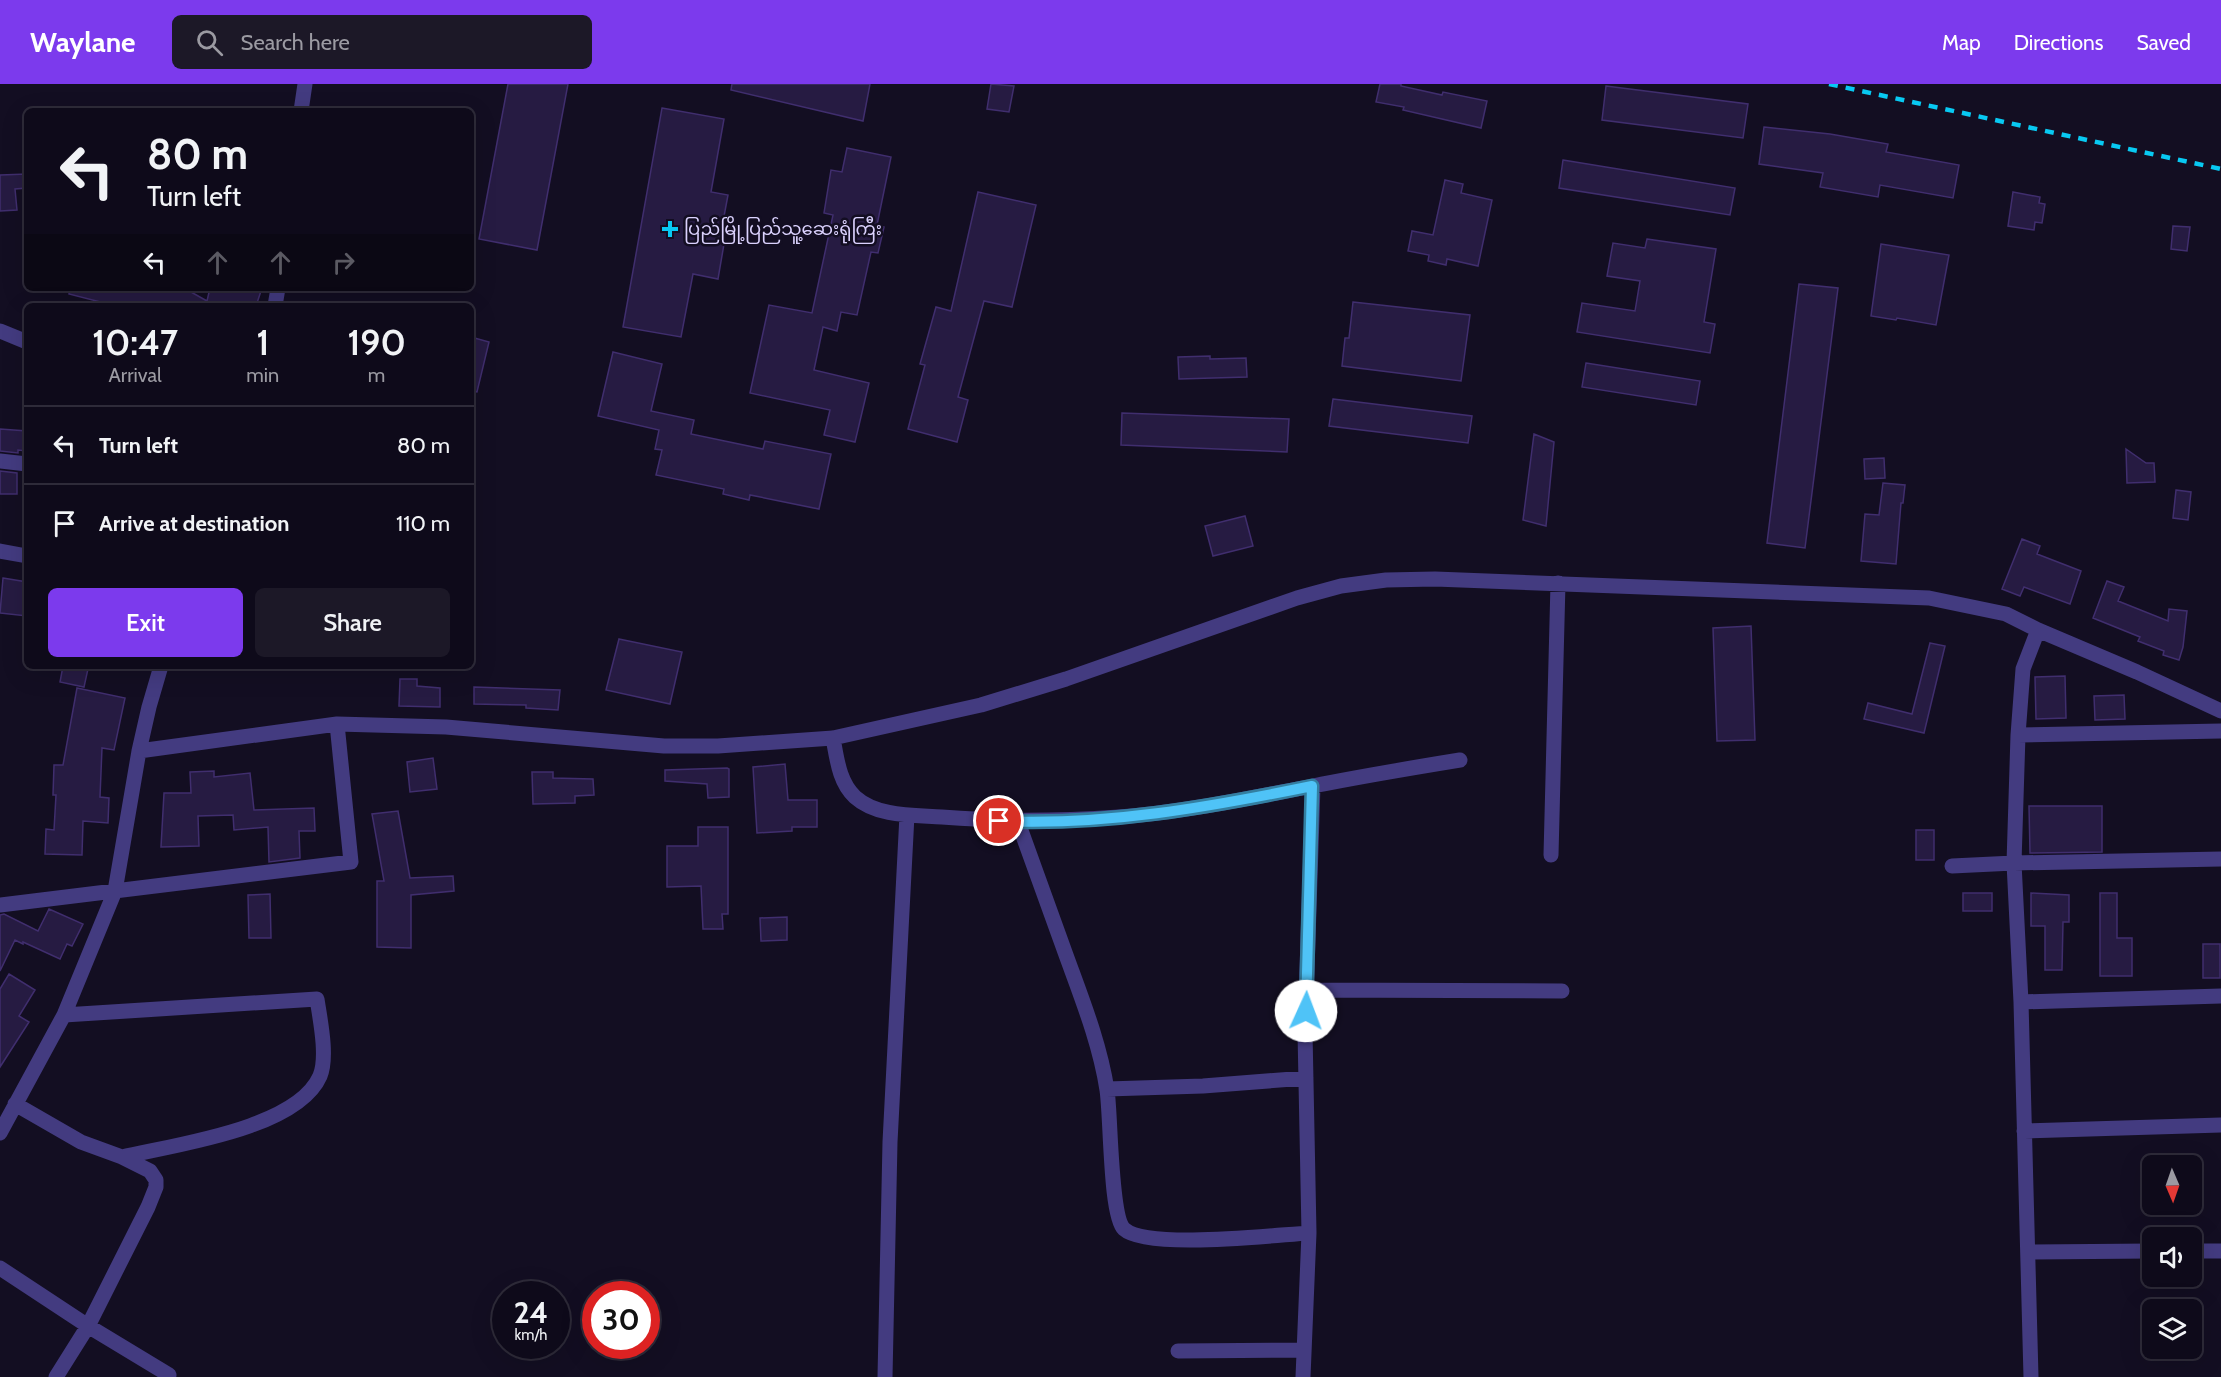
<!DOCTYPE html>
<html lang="en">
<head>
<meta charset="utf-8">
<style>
  :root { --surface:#0e0a1a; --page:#1c1827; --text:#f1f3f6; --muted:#9b9aa2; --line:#2e2b39; --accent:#7c3aed }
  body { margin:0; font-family:Cabin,"Noto Sans Myanmar",sans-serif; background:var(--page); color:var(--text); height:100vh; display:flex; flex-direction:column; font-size:22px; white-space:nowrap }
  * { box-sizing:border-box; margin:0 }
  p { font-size:20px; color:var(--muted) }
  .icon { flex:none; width:33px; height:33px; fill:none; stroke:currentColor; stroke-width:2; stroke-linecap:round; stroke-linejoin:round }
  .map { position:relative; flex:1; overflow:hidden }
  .side { position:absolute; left:24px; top:219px; width:450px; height:366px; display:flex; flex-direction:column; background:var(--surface); border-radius:9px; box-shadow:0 6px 24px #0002,0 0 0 2px var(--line) }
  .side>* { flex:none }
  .banner { position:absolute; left:24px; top:24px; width:450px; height:183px; border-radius:9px; box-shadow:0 6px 24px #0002,0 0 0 2px var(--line); background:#0e0a1a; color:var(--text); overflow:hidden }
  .needle { width:39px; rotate:178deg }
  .tools { position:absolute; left:2142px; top:1071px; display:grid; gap:12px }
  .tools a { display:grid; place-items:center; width:60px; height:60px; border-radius:9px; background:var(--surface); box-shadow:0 6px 24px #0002,0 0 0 2px var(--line); font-size:30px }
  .speed { position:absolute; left:492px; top:1197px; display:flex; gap:12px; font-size:30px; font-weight:700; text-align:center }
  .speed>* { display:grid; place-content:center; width:78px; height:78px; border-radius:50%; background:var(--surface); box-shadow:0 6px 24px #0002,0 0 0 2px var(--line); line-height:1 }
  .speed small { font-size:15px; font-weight:400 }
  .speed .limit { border:9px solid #d22; background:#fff; color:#111 }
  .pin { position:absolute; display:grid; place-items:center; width:51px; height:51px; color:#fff; margin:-26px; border:3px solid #fff; border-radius:50%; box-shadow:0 2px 6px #0007 }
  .me { position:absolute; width:66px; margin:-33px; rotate:2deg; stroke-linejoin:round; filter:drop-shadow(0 0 4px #0008) }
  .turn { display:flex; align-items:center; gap:21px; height:126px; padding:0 24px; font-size:27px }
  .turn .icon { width:78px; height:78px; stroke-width:2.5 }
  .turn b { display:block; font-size:42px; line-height:51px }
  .lanes { display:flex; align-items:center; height:57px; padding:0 24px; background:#0003; justify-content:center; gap:30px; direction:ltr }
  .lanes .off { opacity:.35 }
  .eta { display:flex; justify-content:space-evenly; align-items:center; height:102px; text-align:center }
  .eta b { font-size:36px; font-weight:600; line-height:42px }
  .action { display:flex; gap:12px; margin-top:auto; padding:12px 24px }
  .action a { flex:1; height:69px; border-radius:9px; background:var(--accent); color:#fff; font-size:24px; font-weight:600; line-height:69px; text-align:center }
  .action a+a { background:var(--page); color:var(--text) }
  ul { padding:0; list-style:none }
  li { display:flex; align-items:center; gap:18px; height:78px; padding:0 24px; border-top:2px solid var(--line) }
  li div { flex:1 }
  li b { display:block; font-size:22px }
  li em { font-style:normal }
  header { display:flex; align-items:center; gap:36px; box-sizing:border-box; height:84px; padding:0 30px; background:var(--accent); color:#fff }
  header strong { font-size:28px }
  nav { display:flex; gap:33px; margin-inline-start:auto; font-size:21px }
  .search { width:420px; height:54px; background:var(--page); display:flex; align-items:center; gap:15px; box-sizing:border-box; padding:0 21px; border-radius:9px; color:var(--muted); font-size:22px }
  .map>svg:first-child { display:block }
</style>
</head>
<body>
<header>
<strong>Waylane</strong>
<div class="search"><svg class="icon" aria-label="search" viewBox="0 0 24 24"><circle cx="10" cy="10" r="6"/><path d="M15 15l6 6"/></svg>Search here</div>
<nav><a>Map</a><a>Directions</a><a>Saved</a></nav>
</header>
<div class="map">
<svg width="2221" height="1293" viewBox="0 0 2221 1293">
  <rect width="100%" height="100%" fill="#130e22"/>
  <path fill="#261b42" stroke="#402e6e" stroke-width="1.5" d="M508,0H568L537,166L479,155Z
    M732,0H870L863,37L731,6Z
    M991,0L1014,2L1009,28L987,25Z
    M1380,0H1401V2L1442,11L1443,8L1487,17L1481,44L1403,26L1404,23L1376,18Z
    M1606,2L1748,20L1743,54L1602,36Z
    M662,24L724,35L711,108L728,111L719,159L724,160L718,195L693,190L681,253L623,243Z
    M1764,43L1830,50L1888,60L1886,68L1959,81L1953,114L1880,101L1878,113L1820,103L1823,89L1759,80Z
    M847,64L891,73L877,141L884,143L878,169L871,168L857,231L841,228L837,247L823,243L814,286L869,299L855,358L824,351L830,326L750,309L769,221L812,229L833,131L824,129L831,86L842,88Z
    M1563,76L1735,104L1730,131L1559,104Z
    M27,90V104L15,105L17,126L0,127V91Z
    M1445,96L1463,100L1461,109L1492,116L1478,182L1447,175L1446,181L1428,177L1429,171L1408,167L1412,147L1433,151Z
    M978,108L1036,121L1012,223L984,217L958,313L968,316L957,358L908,345L925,281L920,280L936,223L951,227Z
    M2013,108L2040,113L2039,119L2045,120L2042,139L2035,138L2034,146L2008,142Z
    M2173,142L2190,143L2187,167L2171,165Z
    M1647,155L1716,165L1704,238L1715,240L1710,269L1577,248L1582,219L1635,227L1640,197L1607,192L1613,159L1645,164Z
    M1881,160L1949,171L1936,241L1897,234L1896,236L1871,232Z
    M1799,200L1838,204L1805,464L1767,459Z
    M70,204H184L207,217L210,204H262L256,222H116L69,210Z
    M1353,218L1470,231L1461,297L1342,282L1345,254H1349Z
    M471,253L489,258L477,308L471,307Z
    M613,268L662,280L651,327L694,336L691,350L763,365L765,357L831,370L819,425L750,411L749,416L723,410L724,405L656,391L662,366L655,365L659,346L598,332Z
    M1210,272V275L1246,274L1247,293L1179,295L1178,273Z
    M1586,279L1700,297L1696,321L1582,303Z
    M1333,315L1472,332L1468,359L1329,342Z
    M1122,329L1289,335L1287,368L1121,361Z
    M0,345L27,347V367L18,366V369L0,367Z
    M1534,350L1554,358L1546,442L1523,436Z
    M2126,365L2146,379H2154L2155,398L2127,399Z
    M1884,374L1885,394L1865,395L1864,375Z
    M0,387L17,389V410H0Z
    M1883,399L1905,401L1903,419H1901L1896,480L1861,477L1865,430L1879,431Z
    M2176,406L2191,408L2188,436L2173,434Z
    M1245,432L1253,462L1213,472L1205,442Z
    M2022,455L2040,462L2037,470L2081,487L2070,520L2024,503L2020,512L2002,505Z
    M3,494L27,498V532L0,529Z
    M2107,497L2124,503L2118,517L2168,537L2169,525L2187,527L2183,563L2179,576L2163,571L2164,567L2138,557L2140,553L2093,534Z
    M1751,542L1755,656L1717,657L1713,544Z
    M619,555L682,568L670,620L606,606Z
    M1930,559L1945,562L1924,649L1864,635L1868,619L1912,630Z
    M63,582L88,585L84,603L60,598Z
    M2065,592L2066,634L2036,635L2035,593Z
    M400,595H417V602L440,604V623L399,622Z
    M474,603L560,606L558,626L526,624V621L474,620Z
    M77,604L125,614L114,666L102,664L100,713L109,714L108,739L83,737L82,771L45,770L46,745L54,746L56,711H53L54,681H63Z
    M2124,611L2125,635L2095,636L2094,612Z
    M433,674L437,705L410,708L407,678Z
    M785,680L788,716H817V743H792V747L757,749L753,683Z
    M727,684L729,685V713L708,714L707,700L665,697V686Z
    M214,687V693L250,689L254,726L314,724L315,747H299L300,774L269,778L268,743L234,746L233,731L198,732L199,762L161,763L164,709H191L190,688Z
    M532,688H553V694L593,695L594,711L575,712V719L533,720Z
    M2029,722H2102V768L2030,769Z
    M398,727L410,794L453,792L454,807L411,811V864L377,863V797H384L372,730Z
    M698,743H728V830H722L723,845H703L701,802L667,803V762H698Z
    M1916,746H1934V776H1916Z
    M1963,809H1992V827H1963Z
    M2031,809L2069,811V838H2063L2062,886H2045V842H2031Z
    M2100,809H2117V854H2132V892H2100Z
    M270,810L271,854H249L248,811Z
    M49,825L83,840L72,862L67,860L60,875L23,858V860L15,856L0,887V831L4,830L38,847Z
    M787,833V856L761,857L760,834Z
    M2203,860H2220V894H2203Z
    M9,890L35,906L19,932L29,938L0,983V905Z"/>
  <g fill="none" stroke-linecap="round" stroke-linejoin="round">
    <path stroke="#433b80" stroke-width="15" d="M301,27L305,0
      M275,222L278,204
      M0,247L27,258
      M0,377L27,380
      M0,467L27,472
      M2018,651L2221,647
      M833,654C837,675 839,698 855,713C877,733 914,731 942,733C1001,738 1060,737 1119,733C1184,728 1249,714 1313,702C1362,692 1411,684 1460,676
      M139,667L337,640L446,643L664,662H718L833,654L981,621L1066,595L1297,514L1341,502L1386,496L1435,495L1929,514L2006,530L2038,546L2137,588L2221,627
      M1018,738C1034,782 1050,827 1066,871C1082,915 1100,960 1107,1006C1111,1032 1110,1132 1124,1145C1147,1166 1274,1151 1309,1149
      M1551,771L1558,499
      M1952,782L2014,779L2221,775
      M0,821L351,778L337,640
      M1307,906L1562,907
      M2021,918L2221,912
      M64,931L317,915C320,935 328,973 320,992C297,1045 173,1061 122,1073
      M1107,1005L1203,1002L1306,994
      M15,1020L81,1058L122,1073L150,1087L156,1096V1103L148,1123L88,1242L56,1293
      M2024,1047L2221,1041
      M0,1049L64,931L115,807L139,667L149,623L161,582
      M2192,1167H2221
      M2028,1168L2152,1167
      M0,1184L88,1242L169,1291
      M1178,1267L1304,1266
      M885,1293L890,1058L907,731
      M1303,1293L1309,1149L1305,948L1313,702
      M2031,1293L2021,918L2014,779L2018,651L2023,585L2038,546"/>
    <path stroke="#08c9f2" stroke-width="4.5" stroke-dasharray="9 8" stroke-linecap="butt" d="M1829,0L2221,85"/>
  </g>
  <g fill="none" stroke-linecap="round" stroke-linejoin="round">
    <g stroke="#337fa1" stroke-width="15">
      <path id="route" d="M999,737C1104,742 1210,723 1312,702L1306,927"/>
    </g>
    <use href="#route" stroke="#4fc3f7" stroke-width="10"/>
  </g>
  <path fill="#08c9f2" stroke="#130e22" stroke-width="2" d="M667 136h6v6h6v6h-6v6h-6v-6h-6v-6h6z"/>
  <g text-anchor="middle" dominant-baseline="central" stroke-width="5" stroke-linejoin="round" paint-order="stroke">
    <g font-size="18" fill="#dad1fd" stroke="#130e22" text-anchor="start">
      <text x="684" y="145">ပြည်မြို့ပြည်သူ့ဆေးရုံကြီး</text>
    </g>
  </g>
</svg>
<div class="tools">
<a><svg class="needle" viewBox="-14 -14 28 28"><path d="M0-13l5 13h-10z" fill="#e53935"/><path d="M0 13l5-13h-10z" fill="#9b9aa2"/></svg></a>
<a><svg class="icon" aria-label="sound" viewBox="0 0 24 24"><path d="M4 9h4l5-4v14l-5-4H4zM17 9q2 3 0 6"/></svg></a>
<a><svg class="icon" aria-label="layers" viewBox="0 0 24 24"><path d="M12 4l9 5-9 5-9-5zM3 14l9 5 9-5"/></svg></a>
</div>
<div class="speed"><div>24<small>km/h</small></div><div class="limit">30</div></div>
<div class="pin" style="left:999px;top:737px;background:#d93025"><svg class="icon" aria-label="arrive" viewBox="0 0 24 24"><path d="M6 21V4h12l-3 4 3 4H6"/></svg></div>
<svg class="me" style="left:1306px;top:927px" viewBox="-20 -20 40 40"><circle r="19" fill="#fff"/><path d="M0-13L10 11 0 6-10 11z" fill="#4fc3f7"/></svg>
<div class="banner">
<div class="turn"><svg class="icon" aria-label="left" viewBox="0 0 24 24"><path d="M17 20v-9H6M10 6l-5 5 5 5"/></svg><div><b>80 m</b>Turn left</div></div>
<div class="lanes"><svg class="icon" aria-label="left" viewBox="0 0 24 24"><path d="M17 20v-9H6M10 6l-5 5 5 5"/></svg><svg class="icon off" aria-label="ahead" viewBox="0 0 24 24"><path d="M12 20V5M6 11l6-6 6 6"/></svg><svg class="icon off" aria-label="ahead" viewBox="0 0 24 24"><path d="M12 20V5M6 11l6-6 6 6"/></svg><svg class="icon off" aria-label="right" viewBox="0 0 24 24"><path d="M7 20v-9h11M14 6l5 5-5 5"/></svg></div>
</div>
<section class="side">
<div class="eta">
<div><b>10:47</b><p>Arrival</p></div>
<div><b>1</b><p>min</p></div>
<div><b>190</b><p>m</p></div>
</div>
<ul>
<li><svg class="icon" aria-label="left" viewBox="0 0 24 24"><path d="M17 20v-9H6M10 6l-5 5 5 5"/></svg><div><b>Turn left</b></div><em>80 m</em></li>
<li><svg class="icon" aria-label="arrive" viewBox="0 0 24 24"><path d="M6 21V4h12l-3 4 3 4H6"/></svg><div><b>Arrive at destination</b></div><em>110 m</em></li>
</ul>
<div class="action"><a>Exit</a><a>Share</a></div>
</section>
</div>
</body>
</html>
